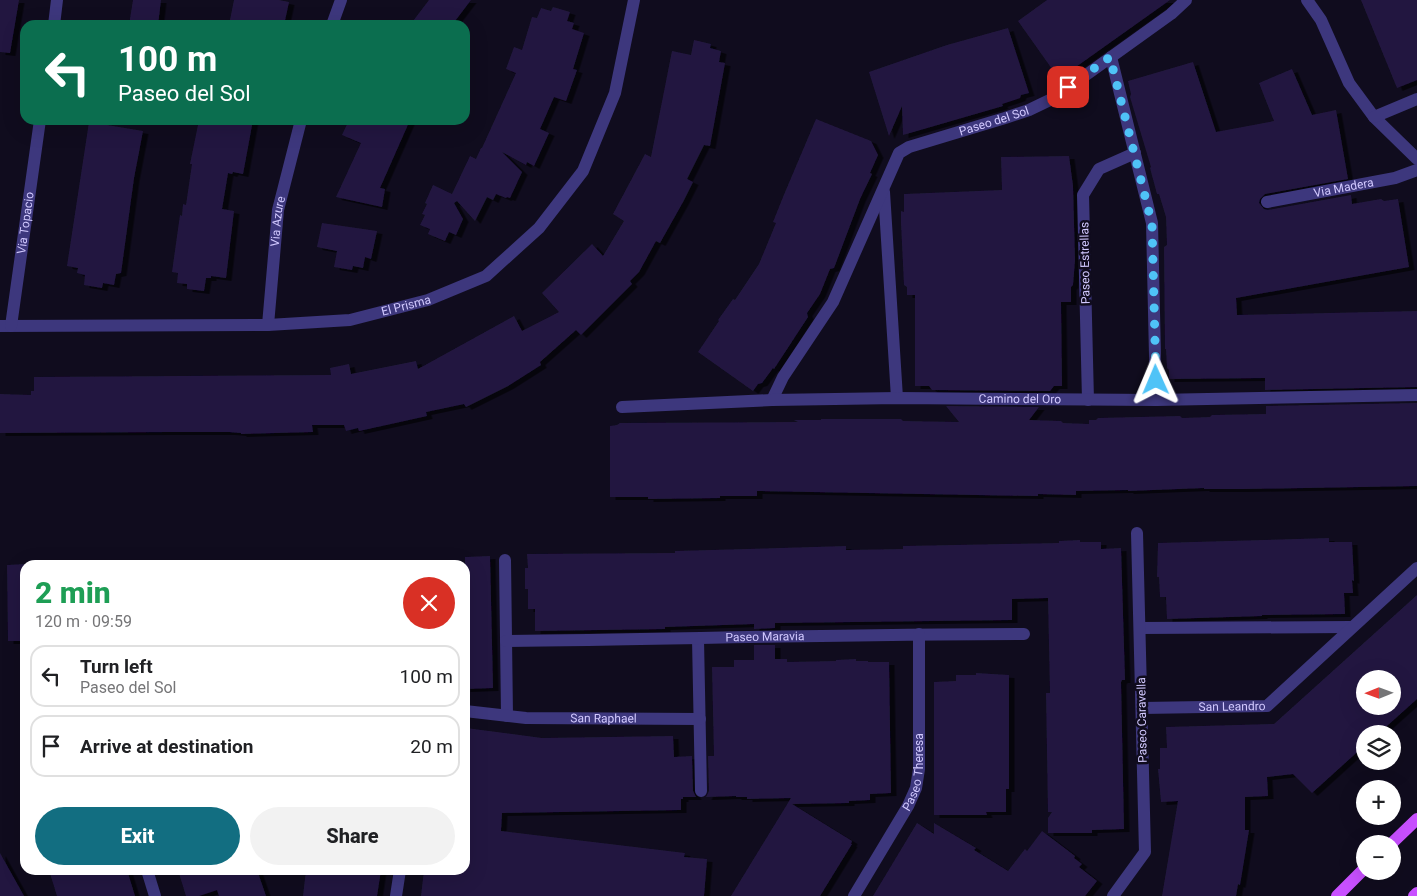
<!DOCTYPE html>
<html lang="en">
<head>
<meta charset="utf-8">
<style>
  :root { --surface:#fff; --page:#f2f2f2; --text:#202124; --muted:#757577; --line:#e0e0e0; --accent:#126e81 }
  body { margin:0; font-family:Roboto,sans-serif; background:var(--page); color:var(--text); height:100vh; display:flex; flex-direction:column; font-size:19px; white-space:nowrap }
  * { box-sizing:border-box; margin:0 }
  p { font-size:16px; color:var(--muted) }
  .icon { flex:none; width:28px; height:28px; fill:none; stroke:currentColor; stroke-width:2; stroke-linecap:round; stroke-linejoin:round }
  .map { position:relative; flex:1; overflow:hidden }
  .panel { position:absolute; left:20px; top:560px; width:450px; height:315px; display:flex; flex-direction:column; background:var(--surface); border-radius:15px; box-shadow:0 5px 20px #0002 }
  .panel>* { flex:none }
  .guide { position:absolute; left:20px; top:20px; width:450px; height:105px; border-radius:15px; box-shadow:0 5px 20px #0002; background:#0b6e4f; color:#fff; overflow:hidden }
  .needle { width:32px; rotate:269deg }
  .fabs { position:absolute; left:1356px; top:670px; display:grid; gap:10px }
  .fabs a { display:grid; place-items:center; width:45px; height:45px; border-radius:50%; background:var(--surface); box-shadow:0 5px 20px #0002; font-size:25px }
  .pin { position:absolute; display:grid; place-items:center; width:42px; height:42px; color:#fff; margin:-21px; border-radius:10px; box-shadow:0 2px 8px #0006 }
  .me { position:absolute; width:55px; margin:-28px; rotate:359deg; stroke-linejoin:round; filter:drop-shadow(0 0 4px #0008) }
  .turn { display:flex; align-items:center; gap:18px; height:105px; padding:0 15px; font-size:22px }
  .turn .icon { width:65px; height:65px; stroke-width:2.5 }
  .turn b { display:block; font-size:35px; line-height:42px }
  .round { display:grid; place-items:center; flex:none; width:52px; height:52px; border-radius:26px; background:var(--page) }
  .head { display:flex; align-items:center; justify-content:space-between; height:85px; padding:0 15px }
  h1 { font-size:30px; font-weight:800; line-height:38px; color:#1e9e55 }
  .button { display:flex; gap:10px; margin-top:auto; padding:10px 15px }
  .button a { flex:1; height:58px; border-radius:30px; background:var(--accent); color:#fff; font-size:20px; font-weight:800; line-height:58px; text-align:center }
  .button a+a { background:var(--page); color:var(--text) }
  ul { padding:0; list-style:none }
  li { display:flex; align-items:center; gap:15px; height:62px; margin:0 10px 8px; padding:0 5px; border:2px solid var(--line); border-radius:15px }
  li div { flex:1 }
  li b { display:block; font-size:19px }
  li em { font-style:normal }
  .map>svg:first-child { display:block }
</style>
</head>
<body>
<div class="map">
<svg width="1417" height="896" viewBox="0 0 1417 896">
  <defs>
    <filter id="shadow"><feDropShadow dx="5.5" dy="3" stdDeviation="0" flood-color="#0009"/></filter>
  </defs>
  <rect width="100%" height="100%" fill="#100c1e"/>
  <path fill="#22183f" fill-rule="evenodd" filter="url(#shadow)" d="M0,0H19L10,53L0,52Z
    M133,0H161L158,25H129Z
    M234,0H279L289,2L284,25H229Z
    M429,0H471L452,25H410Z
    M1047,0H1170L1073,69L1069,68L1057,76L1018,21Z
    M1361,0H1417V80L1397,88Z
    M553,7L570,12L567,21L574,23L572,29L584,33L573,69L577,70L566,101L554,97L540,129L549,133L534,166L527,162L526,165L502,152L522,172L510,198L507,197L506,198L496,194L493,200L487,197L475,221L457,201L454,203L463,219L456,235L449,232L445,241L428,234L430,229L420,225L425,215L422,214L427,204L425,203L433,185L452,194L470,156L476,159L481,148H482L516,73L506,69L514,47L522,50L532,17L537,18L541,8L551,11Z
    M1008,28L1029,93L1021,95L1020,98L1002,104L1003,106L903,135L902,106L889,136L869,72L947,45Z
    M694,40L711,44L710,48L721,51L719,62L725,63L710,146L704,145L687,179L693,182L683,202L660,243L656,241L639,272L630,281L632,284L581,335L576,330L540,362L541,365L508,386L466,407L464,404L426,412L427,416L359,431L358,428L346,431L344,425H312L313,432L241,434V433L229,432H170L0,433V394L31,395V391H34V377L331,375L330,368L349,364L351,374L416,361L418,369L514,316L522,331L559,312L542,293L592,244L603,256L624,221L613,214L645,154L651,157L672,51L691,55Z
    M1193,62L1216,132L1274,121L1259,83L1292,69L1312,115L1336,110L1348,179L1265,194L1260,199L1259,203L1264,209L1268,210L1351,195L1352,204L1381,199L1384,201L1398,199L1409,267L1236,298L1237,315L1417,311V387L1265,390V378L1169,379V370L1167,368L1166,349H1165L1164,247L1167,245L1166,217L1159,194H1157L1150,168L1151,167L1130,97L1131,94L1128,81Z
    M816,119L871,141L878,155L870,173L872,174L860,199L834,268L830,269L820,294L807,313L808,317L774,369L773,368L762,383L758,384L753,391L698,352L719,321L718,320L733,299L735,300L759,264L776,223L773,222L783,197Z
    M199,120H253L243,174L233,172L232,174L228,173L222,209L234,211L226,278L211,276V278H206L204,291L187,289V284L177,283L178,273L172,272L180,215L182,216L183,204L186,205L192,164H190Z
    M349,120H410L380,188L385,189L382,207L336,197L361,143L342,135Z
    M89,122L143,131L134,178L121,273L116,274L114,285L103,283L102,288L84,285L85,275L77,273L78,268L67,266Z
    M1069,156L1073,186L1075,260L1073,285L1071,287V302H1061L1062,386H1054L1050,391L932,390L929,386H915V295H907V287L904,285L901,223V211L904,212V194L1002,190L1001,157Z
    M322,223L377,231L371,259L365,257L363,268L353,266L352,270L334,267L337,251L317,247Z
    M1417,403V486L1242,489H1204V488L1128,491V490L1076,491V495L1038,494V496L757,491V496H720V498L648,499V497H610V426L617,425L620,423L798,422L794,420H821V419H901L903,421L959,422L946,406L1039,407L1029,420L1061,421L1063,423L1089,424V420H1096L1098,418L1180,416L1182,418L1210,417L1212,415L1266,414V406Z
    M1329,538V542H1352L1354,581L1352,580L1353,593H1344L1345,614L1262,615V616L1167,619L1166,597H1160L1159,577H1157L1158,543Z
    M1080,540V542H1101V549L1121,548L1125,680H1122L1121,682L1124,829L1092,830V833H1048V818L1052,812H1048L1046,693H1050L1048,598L1012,599V620L775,623V628L754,629V624L665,627V629L535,631V609H528V589H525V568H528L527,554L675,553V551L846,546V550L903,549V546L1059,543V541Z
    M490,556L493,688L465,689V557Z
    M25,564V641H8L7,565Z
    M1417,595V699L1378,734H1365V745L1312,793L1293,774L1267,777L1268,796L1245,797V830H1249L1240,885L1238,884L1236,896H1162L1178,801L1161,802L1158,769H1160V748H1167L1166,727L1274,724ZM1365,679H1392V706H1365Z
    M754,645H775V659H787V662L836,661V660L856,659V661H868V662H889L891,793L870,794V800L849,801V803L792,804L852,841L851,844H852L820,896H731L791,798L747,799V797H736V796L706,797L709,791L708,756H714L712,667H734V660H754Z
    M976,673L1009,675V789H1006V812H986L987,815H934V682L956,681V675H976Z
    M466,728L542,738L673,736L674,757L692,756L693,791L696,797H683V799H681V810L502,813L501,831L685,853L684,857L707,859L704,896H421L424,870H465V741Z
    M917,823L934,834V823L976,848L974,850L1008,871L1025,849L1027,851L1042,831L1075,856L1074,858L1082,864L1079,867L1097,881L1085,896H873Z
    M0,853L24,896H0Z
    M49,870H127L135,896H57Z
    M178,870H257L266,896H219L217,890L199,896H186Z
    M306,870H381L377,896H303Z"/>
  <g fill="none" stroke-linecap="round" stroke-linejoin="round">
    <g stroke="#3d377d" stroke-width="12">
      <path d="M1307,0L1321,20L1349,83L1374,117L1417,159"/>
      <path d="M54,25L57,0"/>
      <path d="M332,25L341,0"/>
      <path d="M1111,57L1152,223L1156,400"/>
      <path d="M1374,117L1417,99"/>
      <path d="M884,192L897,398"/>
      <path id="s1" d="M1267,202L1395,178L1417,170"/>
      <path id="s2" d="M268,325L278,210L301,120"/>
      <path id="s3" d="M0,326L268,325L350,320L428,300L486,276L539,228L583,171L615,93L634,0"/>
      <path id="s4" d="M11,326L40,120"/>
      <path id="s5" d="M772,400L783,377L833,302L899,153L909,147L1005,118L1029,110L1054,98L1171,14L1186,0"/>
      <path d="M1088,400L1083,195L1099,169L1135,153"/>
      <path id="s6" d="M622,407L772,400L897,398L1156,400L1417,395"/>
      <path d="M505,560L507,716"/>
      <path d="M1140,628L1351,627"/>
      <path d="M698,639L701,791"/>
      <path id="s7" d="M506,641C679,639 851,634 1024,634"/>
      <path id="s8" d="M1142,708L1267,706L1417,568"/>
      <path id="s9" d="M465,711L526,718L700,719"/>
      <path d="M147,870L155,896"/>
      <path d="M396,896L400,870"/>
      <path id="s10" d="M854,896L908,806L916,788L919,769V634"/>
      <path d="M1113,896L1145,852L1137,533"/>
    </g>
    <path stroke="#c850ff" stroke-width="12" d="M1391,844L1417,819
      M1337,896L1365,868
      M1414,896L1417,893"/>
  </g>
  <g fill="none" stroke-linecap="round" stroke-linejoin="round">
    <path stroke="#4fc3f7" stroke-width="9" stroke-dasharray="0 16.2" d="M1068,87L1110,57L1152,224L1156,380"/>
  </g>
  <g text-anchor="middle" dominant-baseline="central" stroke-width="5" stroke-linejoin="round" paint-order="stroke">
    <g font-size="12" fill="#d2c9ff" stroke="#100c1e">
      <text stroke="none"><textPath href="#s5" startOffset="379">Paseo del Sol</textPath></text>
      <text stroke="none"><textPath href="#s1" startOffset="78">Via Madera</textPath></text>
      <text stroke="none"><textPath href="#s2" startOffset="104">Via Azure</textPath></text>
      <text stroke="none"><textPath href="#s4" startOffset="104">Via Topacio</textPath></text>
      <text transform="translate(1085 263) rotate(-91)">Paseo Estrellas</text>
      <text stroke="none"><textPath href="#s3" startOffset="408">El Prisma</textPath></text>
      <text stroke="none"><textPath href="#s6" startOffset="398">Camino del Oro</textPath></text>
      <text stroke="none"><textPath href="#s7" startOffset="259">Paseo Maravia</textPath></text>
      <text stroke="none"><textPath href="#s8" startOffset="90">San Leandro</textPath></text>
      <text stroke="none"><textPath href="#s9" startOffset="139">San Raphael</textPath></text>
      <text transform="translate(1142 720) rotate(-91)">Paseo Caravella</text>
      <text stroke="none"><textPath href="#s10" startOffset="140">Paseo Theresa</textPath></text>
    </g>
  </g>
</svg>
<div class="fabs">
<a><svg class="needle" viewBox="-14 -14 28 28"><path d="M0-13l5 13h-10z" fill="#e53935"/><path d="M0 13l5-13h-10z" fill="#757577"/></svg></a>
<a><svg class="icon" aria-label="layers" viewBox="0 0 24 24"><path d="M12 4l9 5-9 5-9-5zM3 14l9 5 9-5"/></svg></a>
<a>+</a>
<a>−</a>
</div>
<div class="pin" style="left:1068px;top:87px;background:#d93025"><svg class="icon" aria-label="arrive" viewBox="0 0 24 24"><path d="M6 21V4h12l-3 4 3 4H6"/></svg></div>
<svg class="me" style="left:1156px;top:380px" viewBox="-20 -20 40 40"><path d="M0-17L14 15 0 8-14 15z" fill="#4fc3f7" stroke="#fff" stroke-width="4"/></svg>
<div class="guide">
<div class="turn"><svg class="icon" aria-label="left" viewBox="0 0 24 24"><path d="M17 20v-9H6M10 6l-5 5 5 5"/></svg><div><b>100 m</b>Paseo del Sol</div></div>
</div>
<section class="panel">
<div class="head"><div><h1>2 min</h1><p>120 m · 09:59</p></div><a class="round" style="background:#d93025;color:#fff"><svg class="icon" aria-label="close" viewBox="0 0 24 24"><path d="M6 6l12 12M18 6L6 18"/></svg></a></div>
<ul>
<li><svg class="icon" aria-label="left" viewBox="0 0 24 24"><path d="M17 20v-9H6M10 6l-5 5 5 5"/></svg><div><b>Turn left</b><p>Paseo del Sol</p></div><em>100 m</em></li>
<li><svg class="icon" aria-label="arrive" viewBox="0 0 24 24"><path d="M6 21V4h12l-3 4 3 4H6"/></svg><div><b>Arrive at destination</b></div><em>20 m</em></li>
</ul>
<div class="button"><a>Exit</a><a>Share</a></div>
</section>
</div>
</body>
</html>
